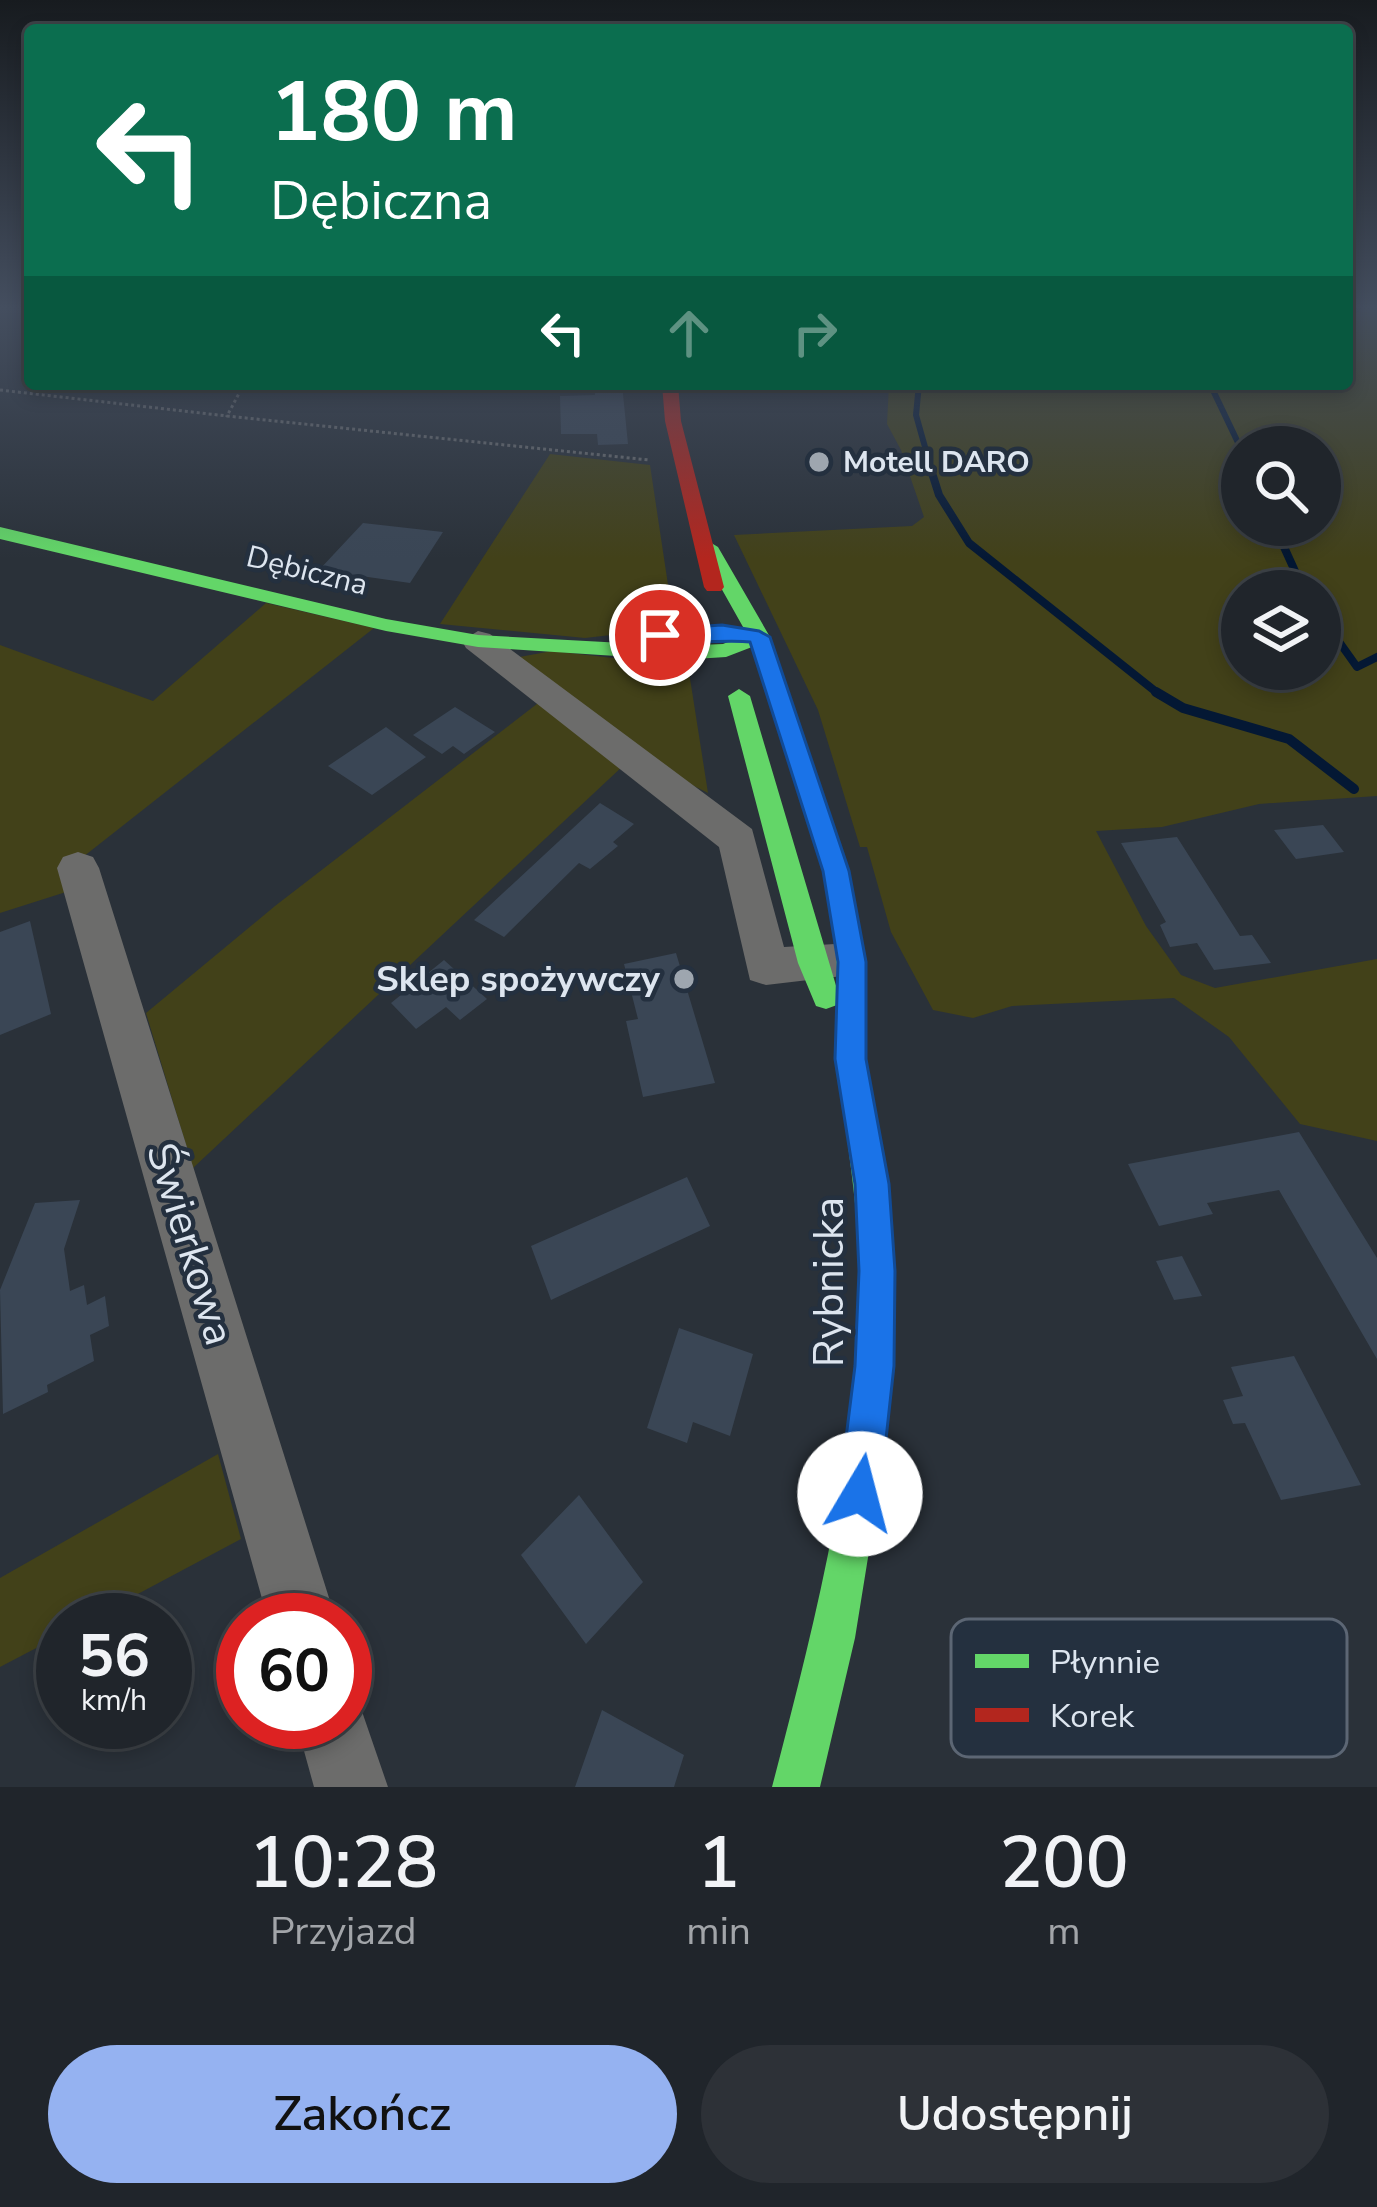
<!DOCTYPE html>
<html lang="pl">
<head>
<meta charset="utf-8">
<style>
  :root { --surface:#20252b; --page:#2d3137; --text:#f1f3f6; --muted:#a2a5a9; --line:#3d4247; --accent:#95b2f1 }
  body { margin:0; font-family:"Nunito Sans",sans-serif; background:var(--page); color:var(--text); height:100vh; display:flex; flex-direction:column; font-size:45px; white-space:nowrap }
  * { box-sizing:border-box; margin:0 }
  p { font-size:39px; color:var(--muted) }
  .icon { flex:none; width:66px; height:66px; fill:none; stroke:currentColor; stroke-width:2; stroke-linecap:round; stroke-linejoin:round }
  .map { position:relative; height:1787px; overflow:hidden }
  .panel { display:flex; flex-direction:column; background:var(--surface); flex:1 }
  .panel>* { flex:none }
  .hud { position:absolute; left:24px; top:24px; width:1329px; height:366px; border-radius:12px; box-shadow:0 6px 18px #0003,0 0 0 3px var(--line); background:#0b6e4f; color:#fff; overflow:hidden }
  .buttons { position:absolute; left:1221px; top:426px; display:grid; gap:24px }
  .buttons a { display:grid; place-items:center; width:120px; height:120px; border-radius:50%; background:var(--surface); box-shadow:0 6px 18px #0003,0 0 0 3px var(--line); font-size:60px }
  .speed { position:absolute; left:36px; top:1593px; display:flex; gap:24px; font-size:60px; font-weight:700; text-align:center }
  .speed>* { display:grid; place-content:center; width:156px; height:156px; border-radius:50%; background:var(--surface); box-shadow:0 6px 18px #0003,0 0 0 3px var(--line); line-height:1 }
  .speed small { font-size:30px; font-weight:400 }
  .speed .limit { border:18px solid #d22; background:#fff; color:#111 }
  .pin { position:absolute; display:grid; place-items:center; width:102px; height:102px; color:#fff; margin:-51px; border:6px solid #fff; border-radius:50%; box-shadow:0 3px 12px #0007 }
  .me { position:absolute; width:132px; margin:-66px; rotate:8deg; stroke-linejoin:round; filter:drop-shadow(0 0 9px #0008) }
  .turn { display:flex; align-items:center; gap:42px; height:252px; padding:0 48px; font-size:54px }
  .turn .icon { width:156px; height:156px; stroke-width:2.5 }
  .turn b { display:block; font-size:84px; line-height:102px }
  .lanes { display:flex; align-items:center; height:114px; padding:0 48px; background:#0003; justify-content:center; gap:60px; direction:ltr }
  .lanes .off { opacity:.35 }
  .eta { display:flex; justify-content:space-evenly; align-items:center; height:204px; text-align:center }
  .eta b { font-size:72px; font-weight:600; line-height:84px }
  .cta { display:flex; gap:24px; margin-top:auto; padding:24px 48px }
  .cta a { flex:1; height:138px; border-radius:72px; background:var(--accent); color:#111; font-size:48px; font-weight:600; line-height:138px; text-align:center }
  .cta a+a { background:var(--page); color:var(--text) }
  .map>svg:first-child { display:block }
</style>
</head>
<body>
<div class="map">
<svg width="1377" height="1787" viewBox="0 0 1377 1787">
  <rect width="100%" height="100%" fill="#2a3139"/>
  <path fill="#424119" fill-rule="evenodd" d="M1347,309H1377V796L1259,804L1162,827L1096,831L1146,926L1181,975L1215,988L1377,959V1141L1300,1124L1229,1037L1174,998L1012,1006L973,1018L933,1010L891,932L867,847H860L818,710L734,535L912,526L924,517L901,450L887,424L889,384H1347ZM1242,447H1320V525H1242ZM1242,591H1320V669H1242Z
    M550,454L650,465L673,618L663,622V629L585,638L440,624Z
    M266,603L374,628L69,868L66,892L0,913V645L153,701Z
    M552,651L674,665L689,672L708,793L638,758L514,658Z
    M542,700L624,765L193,1168L146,1013L275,906Z
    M218,1454L241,1539L89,1620H63V1634L0,1667V1578Z"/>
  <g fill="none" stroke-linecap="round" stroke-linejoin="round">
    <path stroke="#041834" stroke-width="6" d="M1347,311L1357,309
      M919,384L916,415L934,479
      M1210,384L1242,451"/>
    <path stroke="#041834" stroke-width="8" d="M933,476L939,495L969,543L1160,695
      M1274,525L1304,591
      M1320,615L1357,667L1377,657"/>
    <path stroke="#041834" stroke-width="10" d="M1156,692L1183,708L1289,739L1354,789"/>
  </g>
  <path fill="#3a4655" d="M595,384H622L628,444L598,445L597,434H561L560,396L595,395Z
    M363,523L443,532L410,583L319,570Z
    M455,707L495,732L464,754L453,746L442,754L413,735Z
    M386,727L426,757L372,795L328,766Z
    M600,803L634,824L613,842L618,846L590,869L579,863L504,937L474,920Z
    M1323,825L1344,852L1296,859L1274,830Z
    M1177,837L1240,936L1252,935L1271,963L1214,970L1197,943L1170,947L1160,925L1166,922L1121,843Z
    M30,921L51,1014L0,1035V932Z
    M676,953L715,1083L643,1097L626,1021L638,1019L624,964Z
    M444,960L487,999L460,1020L446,1007L416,1029L391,1003Z
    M1299,1132L1377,1258V1359L1279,1190L1207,1203L1213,1214L1159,1226L1128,1164Z
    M687,1177L710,1226L551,1300L531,1246Z
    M80,1200L64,1249L70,1291L84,1285L87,1305L105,1296L109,1326L90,1335L94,1361L47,1385L48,1392L3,1414L0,1290L35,1203Z
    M1182,1256L1202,1296L1174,1300L1156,1261Z
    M679,1328L753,1354L730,1436L693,1422L687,1443L647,1428Z
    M1294,1356L1361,1485L1281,1500L1245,1423L1233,1424L1223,1400L1243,1396L1231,1367Z
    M579,1495L643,1582L586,1644L521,1555Z
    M602,1710L684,1755L674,1787H575Z"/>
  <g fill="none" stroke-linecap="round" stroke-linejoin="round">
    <path stroke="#6b6d6f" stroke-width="3" stroke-dasharray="3 3" stroke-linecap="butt" d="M244,384L227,416L649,460
      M0,390L227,416"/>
    <path stroke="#6b6d6f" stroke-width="4.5" stroke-dasharray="4.5 4.5" stroke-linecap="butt" d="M674,623L678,613L675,595"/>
    <path fill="#6c6c6b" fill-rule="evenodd" d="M478,631L490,634L752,829L784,947L835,944L851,949L857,962L851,975L766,985L750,980L719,847L466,648L462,641Z
      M78,852L93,857L99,868L336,1620H268L57,868L63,857Z
      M345,1692L357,1697L388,1787H314L296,1722H345Z"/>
    <path fill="#63d668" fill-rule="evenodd" d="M0,527L386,619L478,635L678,646L723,644L747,634L698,547L708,541L718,547L770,637L849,871L866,962V1059L889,1184L895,1271L886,1446L855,1638L820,1787H772C816,1619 861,1443 859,1267C858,1179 835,1093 837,1005L826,1009L816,1006L798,963L728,696L739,689L750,696L837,989C840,873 786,756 752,647L726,657L678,660L478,647L386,631L0,539Z"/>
    <path fill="#b3261e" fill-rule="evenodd" d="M662,384H678L681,421L724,587L721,591H707L704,587L665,421Z"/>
  </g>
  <linearGradient id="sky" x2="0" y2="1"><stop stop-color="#171b1f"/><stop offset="0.55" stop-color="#444e5f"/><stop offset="1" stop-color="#444e5f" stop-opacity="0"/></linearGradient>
  <rect width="1377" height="559" fill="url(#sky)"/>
  <path fill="#1a73e8" stroke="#114b97" stroke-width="3" d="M722,625L759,631L770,637L849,871L866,962V1059L889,1184L895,1271L894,1366L880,1494L874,1508L860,1514L845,1508L839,1494L855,1366L859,1271L855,1184L835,1059L838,962L823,871L750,642C725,639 666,647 649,635L660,629Z"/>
  <g fill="#9ea6af" stroke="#24303f" stroke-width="4.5">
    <circle cx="819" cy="462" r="12"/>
    <circle cx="684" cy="979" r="12"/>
  </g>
  <g text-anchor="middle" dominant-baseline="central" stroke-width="9" stroke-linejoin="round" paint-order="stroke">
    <g font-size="30" font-weight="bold" fill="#dde5ef" stroke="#24303f" text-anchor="start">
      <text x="843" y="462">Motell DARO</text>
    </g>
    <g font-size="30" fill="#dde5ef" stroke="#24303f">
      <text transform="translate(307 571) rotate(14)">Dębiczna</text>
    </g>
    <g font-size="36" font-weight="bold" fill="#dde5ef" stroke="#24303f" text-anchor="end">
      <text x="660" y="979">Sklep spożywczy</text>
    </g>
    <g font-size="42" fill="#dde5ef" stroke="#24303f">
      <text transform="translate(190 1244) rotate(73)">Świerkowa</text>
      <text transform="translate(829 1282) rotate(-90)">Rybnicka</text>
    </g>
  </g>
  <rect x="951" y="1619" width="396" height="138" rx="18" fill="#24303f" stroke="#5c6674" stroke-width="3"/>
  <rect x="975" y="1654" width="54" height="14" fill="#63d668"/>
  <rect x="975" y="1708" width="54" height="14" fill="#b3261e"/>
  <g font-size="33" fill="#dde5ef">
    <text x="1050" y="1673">Płynnie</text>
    <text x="1050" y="1727">Korek</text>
  </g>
</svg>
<div class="buttons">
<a><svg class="icon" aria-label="search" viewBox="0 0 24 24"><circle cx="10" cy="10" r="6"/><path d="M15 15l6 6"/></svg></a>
<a><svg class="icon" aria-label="layers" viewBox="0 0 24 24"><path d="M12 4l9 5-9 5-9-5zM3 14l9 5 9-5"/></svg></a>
</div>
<div class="speed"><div>56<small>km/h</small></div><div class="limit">60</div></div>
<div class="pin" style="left:660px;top:635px;background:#d93025"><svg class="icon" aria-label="arrive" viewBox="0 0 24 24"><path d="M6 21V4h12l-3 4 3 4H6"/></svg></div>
<svg class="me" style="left:860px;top:1494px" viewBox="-20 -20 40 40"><circle r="19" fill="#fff"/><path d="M0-13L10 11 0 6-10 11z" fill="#1a73e8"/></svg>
<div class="hud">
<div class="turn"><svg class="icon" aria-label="left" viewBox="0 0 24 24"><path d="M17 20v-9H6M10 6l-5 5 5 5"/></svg><div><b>180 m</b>Dębiczna</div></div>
<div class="lanes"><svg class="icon" aria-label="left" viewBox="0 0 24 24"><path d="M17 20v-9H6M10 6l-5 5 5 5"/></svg><svg class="icon off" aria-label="ahead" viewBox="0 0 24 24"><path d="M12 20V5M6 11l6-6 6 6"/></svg><svg class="icon off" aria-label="right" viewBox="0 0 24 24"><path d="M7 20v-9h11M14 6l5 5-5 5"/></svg></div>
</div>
</div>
<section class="panel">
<div class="eta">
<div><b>10:28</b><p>Przyjazd</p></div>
<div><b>1</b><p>min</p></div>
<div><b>200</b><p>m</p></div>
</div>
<div class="cta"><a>Zakończ</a><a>Udostępnij</a></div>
</section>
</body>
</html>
